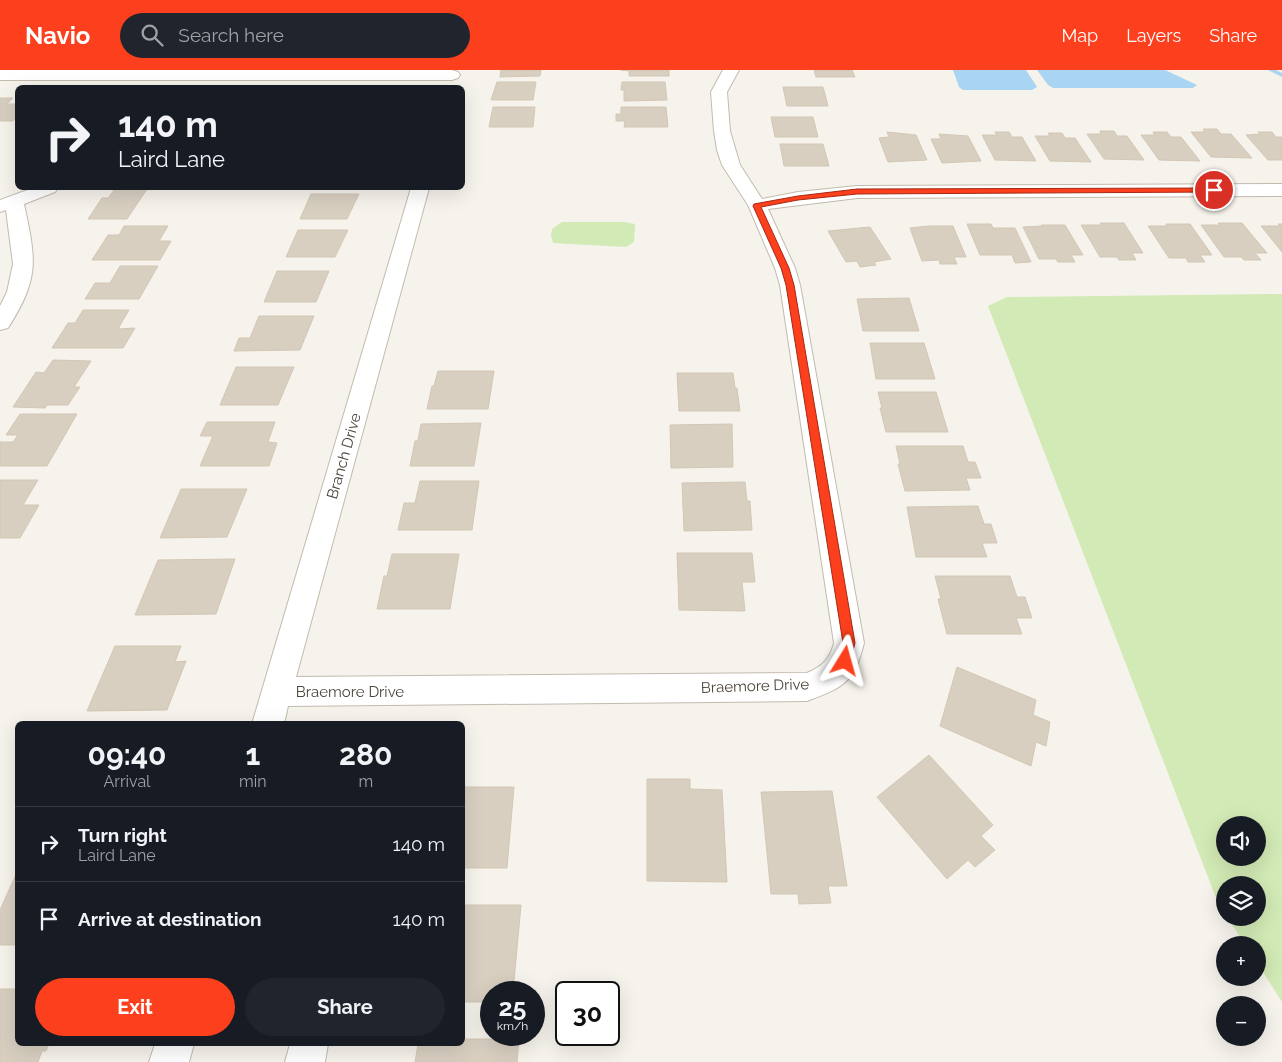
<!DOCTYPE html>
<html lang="en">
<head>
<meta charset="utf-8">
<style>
  :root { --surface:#171b24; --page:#20242c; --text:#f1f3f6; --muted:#9ea1a6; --line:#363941; --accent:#fc3f1d }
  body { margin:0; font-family:Raleway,sans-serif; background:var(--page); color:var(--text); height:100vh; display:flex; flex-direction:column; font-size:19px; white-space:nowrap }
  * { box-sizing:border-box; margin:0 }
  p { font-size:16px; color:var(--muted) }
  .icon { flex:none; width:28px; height:28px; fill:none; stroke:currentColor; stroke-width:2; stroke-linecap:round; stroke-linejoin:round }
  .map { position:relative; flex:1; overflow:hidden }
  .drawer { position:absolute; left:15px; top:651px; width:450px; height:325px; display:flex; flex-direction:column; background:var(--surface); border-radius:8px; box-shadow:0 5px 20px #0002 }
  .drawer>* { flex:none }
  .banner { position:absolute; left:15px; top:15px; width:450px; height:105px; border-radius:8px; box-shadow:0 5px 20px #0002; background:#171b24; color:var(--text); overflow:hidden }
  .fabs { position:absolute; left:1216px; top:746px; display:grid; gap:10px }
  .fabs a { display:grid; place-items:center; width:50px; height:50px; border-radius:50%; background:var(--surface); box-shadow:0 5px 20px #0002; font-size:25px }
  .speed { position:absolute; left:480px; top:911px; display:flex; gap:10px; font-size:25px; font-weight:700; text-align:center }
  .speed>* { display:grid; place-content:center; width:65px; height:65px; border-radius:50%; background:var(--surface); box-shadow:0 5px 20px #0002; line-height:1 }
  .speed small { font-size:12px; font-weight:400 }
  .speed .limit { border:2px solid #111; border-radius:8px; background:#fff; color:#111 }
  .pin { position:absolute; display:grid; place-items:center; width:42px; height:42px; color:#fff; margin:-21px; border:2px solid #fff; border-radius:50%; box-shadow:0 1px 5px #0007 }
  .me { position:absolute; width:55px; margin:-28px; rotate:8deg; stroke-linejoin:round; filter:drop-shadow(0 0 4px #0008) }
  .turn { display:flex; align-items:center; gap:18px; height:105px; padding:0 20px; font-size:22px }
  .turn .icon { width:65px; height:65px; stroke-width:2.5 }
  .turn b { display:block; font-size:35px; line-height:42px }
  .eta { display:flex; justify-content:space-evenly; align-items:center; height:85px; text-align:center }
  .eta b { font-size:30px; font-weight:700; line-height:35px }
  .action { display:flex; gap:10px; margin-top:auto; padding:10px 20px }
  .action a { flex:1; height:58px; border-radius:30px; background:var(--accent); color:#fff; font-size:20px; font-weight:700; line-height:58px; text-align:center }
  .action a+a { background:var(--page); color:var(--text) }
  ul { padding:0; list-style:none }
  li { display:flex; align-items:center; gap:15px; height:75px; padding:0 20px; border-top:1px solid var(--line) }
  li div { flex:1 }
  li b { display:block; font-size:19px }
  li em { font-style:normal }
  header { display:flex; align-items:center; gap:30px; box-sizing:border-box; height:70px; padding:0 25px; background:var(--accent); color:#fff }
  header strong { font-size:24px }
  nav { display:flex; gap:28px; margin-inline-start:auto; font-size:18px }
  .search { width:350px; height:45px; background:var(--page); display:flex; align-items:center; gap:12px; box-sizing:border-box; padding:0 18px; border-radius:28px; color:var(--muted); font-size:19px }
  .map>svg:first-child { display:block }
</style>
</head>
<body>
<header>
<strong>Navio</strong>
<div class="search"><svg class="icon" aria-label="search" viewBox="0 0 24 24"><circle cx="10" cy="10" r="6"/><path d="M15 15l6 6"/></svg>Search here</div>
<nav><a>Map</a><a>Layers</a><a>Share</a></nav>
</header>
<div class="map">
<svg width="1282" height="992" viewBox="0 0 1282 992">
  <rect width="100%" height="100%" fill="#f6f3ec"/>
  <path fill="#d2eab5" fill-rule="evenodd" d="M562,152H624L635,154L634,172L626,177L553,173L551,165L552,159Z
    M1282,224V932L1258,894V875H1245L1228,848H1258V815H1225V844L1218,833L988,236L1007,227ZM1225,755H1258V788H1225Z"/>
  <path fill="#a9d4f2" d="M953,0H1026L1037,17L1032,20H963L959,17Z
    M1037,0H1165L1197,15L1193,18H1053L1048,15Z"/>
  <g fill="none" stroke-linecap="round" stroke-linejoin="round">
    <path fill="#a9d4f2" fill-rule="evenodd" d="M1268,0H1276L1282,3V7Z"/>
  </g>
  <path fill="#d8cfc1" stroke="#d3c7b4" d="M501,0H541L540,6L500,7Z
    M621,0H669V6H629V1Z
    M814,0H852L855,7H816Z
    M497,12H536L533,30H491Z
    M622,12H665L667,30L624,31V20H621Z
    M783,17H823L828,36H787Z
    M0,28H13L7,34H18V46L13,51H0Z
    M493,37H535L533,57H489Z
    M621,37H666L668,57H624L625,51H616V44H621Z
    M771,47H813L818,67H775Z
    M1203,59H1217L1221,64H1231L1252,88L1211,87L1191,62H1205Z
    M1100,61H1114L1117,66H1127L1144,90L1104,89L1087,64H1101Z
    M887,62L916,65L927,90L888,92L879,68L889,67Z
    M995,62H1009L1012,67H1022L1036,91L995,90L982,65H997Z
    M1153,62H1167L1171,67H1181L1200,91L1159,90L1141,65H1155Z
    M1258,62H1272L1276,67H1282V90H1268L1246,65L1260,64Z
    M1048,63H1062L1065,68H1075L1091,92L1050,91L1035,66H1050Z
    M939,64L968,66L981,91L942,93L931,69H941Z
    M780,74H823L829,96H784Z
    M115,119H147L127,149H88L102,128H108Z
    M311,124H359L347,149H300Z
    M1100,153H1124L1143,183H1132L1136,190H1119L1117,187H1100L1081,155H1101Z
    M1218,153H1242L1267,183H1255L1261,190H1244L1241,187H1224L1201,155H1220Z
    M967,154H991L993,158H1015L1031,192L1015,193L1012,185H980Z
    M1166,154H1190L1212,185H1200L1205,192H1188L1186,188H1169L1148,156H1167Z
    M1278,154H1282V182L1261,156H1280Z
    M1041,155H1065L1083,185H1071L1075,192H1058L1056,189H1039L1023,157L1042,156Z
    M124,156H168L159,171H171L160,190H92L108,165H119Z
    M929,156H953L966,187H954L957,194H940L939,190L922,191L910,158Z
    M870,157L891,189L874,192L876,195L860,197L857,191L846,192L828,161Z
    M298,160H348L335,187H286Z
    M120,196H158L139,229H85L95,213H110Z
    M277,201H329L316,232H264Z
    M909,228L919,261H863L857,229Z
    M83,240H129L118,259L135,258L123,278H52L68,253H75Z
    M259,246H314L300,280L234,281L239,268H250Z
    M870,273H924L935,309H876Z
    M53,290L91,291L74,317H80L68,335H47L45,338L13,337L36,302L44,303Z
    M236,297H294L278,335H220Z
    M438,301H494L488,339H427L432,316H434Z
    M677,303H733L735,318H737L740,341H679Z
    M878,322H936L948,362H886L880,338H882Z
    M20,344H77L47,396H0V372H13L18,365H6Z
    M207,352H275L268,372L277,373L269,396H200L213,366H200Z
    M481,353L474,396H410L415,371L418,370L421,354Z
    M732,354L733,397L671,398L670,355Z
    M896,376H963L968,392H975L981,408H966L970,420L905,421L898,394H900Z
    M0,410H38L23,435H39L20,468H0Z
    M420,411H479L472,460H398L404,433H415Z
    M745,412L747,431H750L752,460L684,461L682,413Z
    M181,419H247L227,467L160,468Z
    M978,436L984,454H991L997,473H982L987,487H916L907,437Z
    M677,483H752L755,512H742L745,541L679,540Z
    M392,484H459L450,539H377L384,506H387Z
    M235,489L216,544L135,545L158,490Z
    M935,506H1010L1017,527H1025L1032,548H1016L1022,564H947L938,529H941Z
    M115,576H181L175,592L186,591L167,640L87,641Z
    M957,597L1036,630L1033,645L1050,652L1046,676L1036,672L1031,696L940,656Z
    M929,685L993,755L981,766L995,780L975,797L968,790L947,809L877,727Z
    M647,709H690V719L722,720L727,812L647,811Z
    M462,717H514L507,798H462Z
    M832,721L847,816H828L831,833L799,834L798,824H771L761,722Z
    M18,800V875H0V840Z
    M462,835H521L513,922H491V932H462Z
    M0,919H18V974H49L46,981H42L38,992H0Z
    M462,969H519L517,992H415L418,974H462Z"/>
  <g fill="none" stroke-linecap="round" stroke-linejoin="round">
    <g stroke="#c2bbae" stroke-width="2">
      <path id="minor" d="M0,0H452L458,2L460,5L458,8L452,10H0Z
        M723,0H739L727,22L730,61L740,95L762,129L798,122L857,116L1282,114V126L857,128L768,139L795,198L800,215L864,573C854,613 844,617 807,631L288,636L284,654H252L411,118H429L296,607L807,603C823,596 830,589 834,573L780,215L775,198L748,135L722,95L717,80L714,61L711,22Z
        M33,118H58L55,122L24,134C36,190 40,208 8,258L0,260V236L7,222L13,194L6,140L0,142V130Z
        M155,974H194L189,992H149Z
        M290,974H328L325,992H285Z"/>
    </g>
    <use href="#minor" fill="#fff" fill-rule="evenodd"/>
  </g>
  <path fill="#fc3f1d" stroke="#a42913" d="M1214,118L1218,120L1217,122L857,124L798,130L761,137L789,198L794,215L855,573L849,595L845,597L841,595L839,591L843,573L786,215L781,198L753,136L754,134L798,126L857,119Z"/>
  <g text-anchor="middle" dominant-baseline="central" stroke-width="4.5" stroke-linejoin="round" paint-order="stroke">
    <g font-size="15" fill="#4b4439" stroke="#fff">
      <text transform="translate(344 386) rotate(-74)">Branch Drive</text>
      <text transform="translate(755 616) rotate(-2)">Braemore Drive</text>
      <text x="350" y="622">Braemore Drive</text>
    </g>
  </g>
</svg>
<div class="fabs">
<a><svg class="icon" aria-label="sound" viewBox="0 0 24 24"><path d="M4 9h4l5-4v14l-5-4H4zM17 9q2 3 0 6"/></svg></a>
<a><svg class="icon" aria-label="layers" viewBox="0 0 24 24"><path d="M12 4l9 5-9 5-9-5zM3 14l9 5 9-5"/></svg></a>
<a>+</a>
<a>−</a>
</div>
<div class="speed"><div>25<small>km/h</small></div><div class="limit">30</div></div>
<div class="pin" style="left:1214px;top:120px;background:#d93025"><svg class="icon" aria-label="arrive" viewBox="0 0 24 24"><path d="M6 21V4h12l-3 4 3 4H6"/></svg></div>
<svg class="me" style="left:845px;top:591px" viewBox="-20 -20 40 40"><path d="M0-17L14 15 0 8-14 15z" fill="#fc3f1d" stroke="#fff" stroke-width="4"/></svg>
<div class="banner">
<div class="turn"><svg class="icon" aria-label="right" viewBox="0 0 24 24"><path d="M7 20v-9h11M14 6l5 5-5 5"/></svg><div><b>140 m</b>Laird Lane</div></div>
</div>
<section class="drawer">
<div class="eta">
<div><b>09:40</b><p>Arrival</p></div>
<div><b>1</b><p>min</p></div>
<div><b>280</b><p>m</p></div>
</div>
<ul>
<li><svg class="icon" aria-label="right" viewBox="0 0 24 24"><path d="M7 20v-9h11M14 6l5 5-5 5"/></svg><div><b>Turn right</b><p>Laird Lane</p></div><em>140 m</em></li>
<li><svg class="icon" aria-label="arrive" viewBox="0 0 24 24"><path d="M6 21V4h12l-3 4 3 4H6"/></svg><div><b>Arrive at destination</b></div><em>140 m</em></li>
</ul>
<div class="action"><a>Exit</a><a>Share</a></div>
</section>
</div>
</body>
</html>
